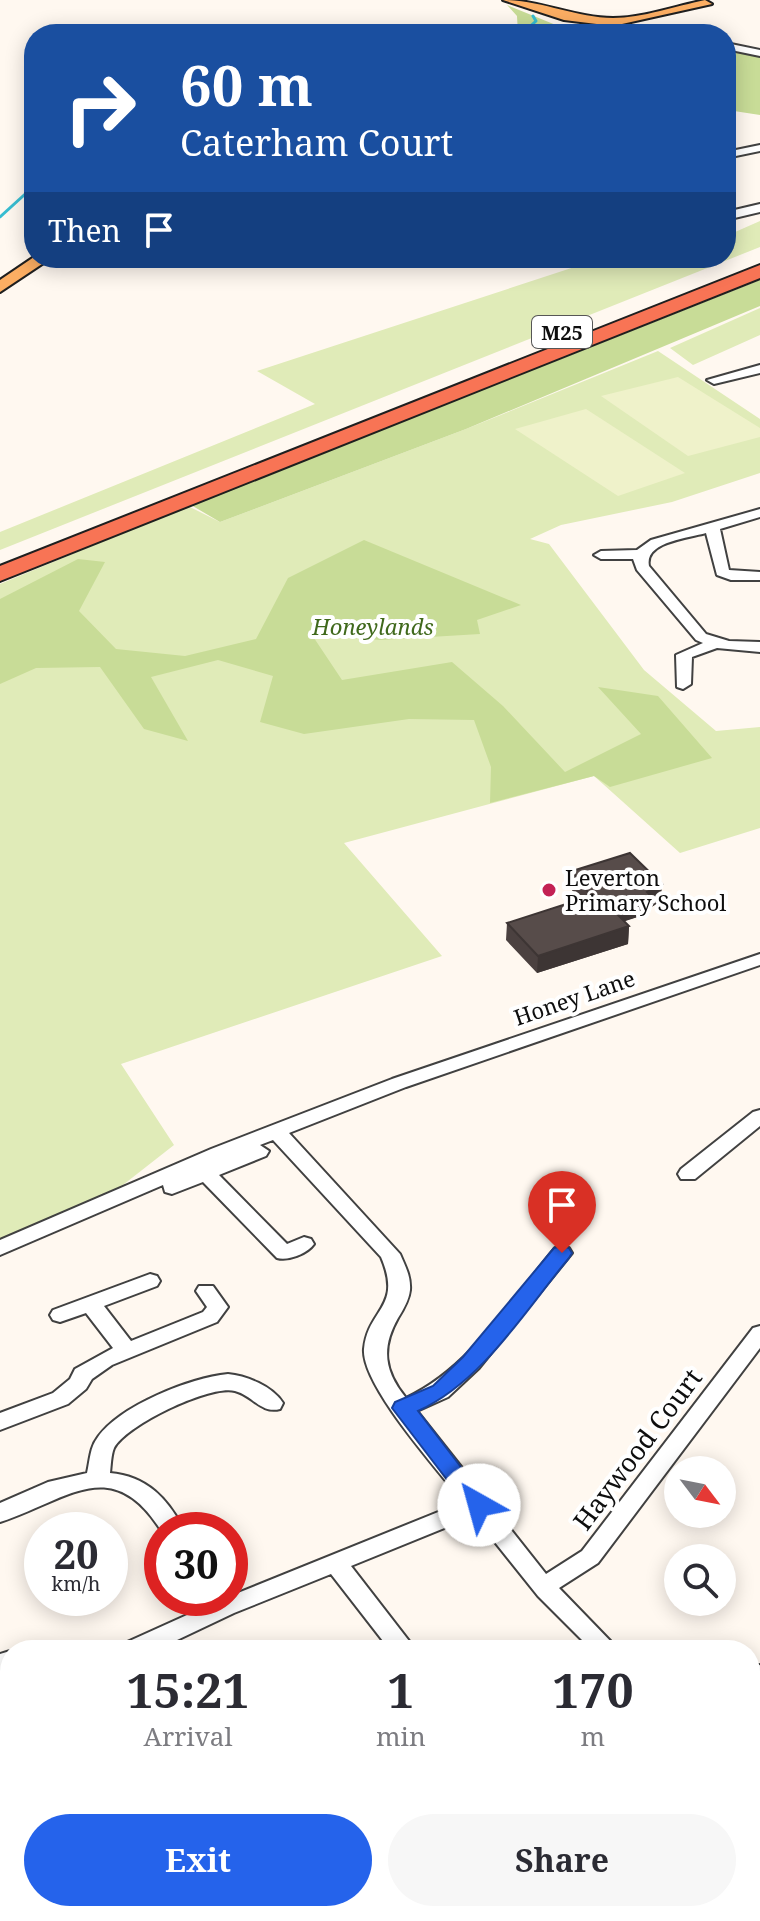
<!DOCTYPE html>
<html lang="en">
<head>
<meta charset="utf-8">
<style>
  :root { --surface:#fff; --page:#f7f7f7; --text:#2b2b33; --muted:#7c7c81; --accent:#2563eb }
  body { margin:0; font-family:"Noto Serif",serif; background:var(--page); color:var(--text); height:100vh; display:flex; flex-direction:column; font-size:30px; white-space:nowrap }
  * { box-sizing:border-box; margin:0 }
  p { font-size:26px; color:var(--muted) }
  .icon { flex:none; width:44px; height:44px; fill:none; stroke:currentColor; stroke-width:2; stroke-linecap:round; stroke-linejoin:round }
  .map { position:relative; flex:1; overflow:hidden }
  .side { position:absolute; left:0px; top:1640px; width:760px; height:282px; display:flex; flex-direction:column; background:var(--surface); border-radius:32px 32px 0 0; box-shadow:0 4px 20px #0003 }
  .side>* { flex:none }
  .top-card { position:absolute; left:24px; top:24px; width:712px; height:244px; border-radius:32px; box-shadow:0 4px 20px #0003; background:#1a4fa0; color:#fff; overflow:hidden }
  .needle { width:52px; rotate:122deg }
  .fabs { position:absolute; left:664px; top:1456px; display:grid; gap:16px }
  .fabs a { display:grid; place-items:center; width:72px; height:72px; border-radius:50%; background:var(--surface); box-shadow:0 4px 20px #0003; font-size:40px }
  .speed { position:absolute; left:24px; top:1512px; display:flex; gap:16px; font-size:40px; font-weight:700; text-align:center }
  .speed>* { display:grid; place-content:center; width:104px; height:104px; border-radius:50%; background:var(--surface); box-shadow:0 4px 20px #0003; line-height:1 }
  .speed small { font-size:20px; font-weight:400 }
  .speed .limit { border:12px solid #d22; background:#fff; color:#111 }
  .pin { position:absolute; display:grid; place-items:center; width:68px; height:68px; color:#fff; margin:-82px -34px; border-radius:50% 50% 50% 0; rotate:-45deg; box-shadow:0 0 8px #0007 }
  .pin .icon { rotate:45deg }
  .me { position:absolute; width:88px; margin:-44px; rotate:322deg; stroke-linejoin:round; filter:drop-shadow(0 0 6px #0008) }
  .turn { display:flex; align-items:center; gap:28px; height:168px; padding:0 24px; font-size:36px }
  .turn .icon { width:104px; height:104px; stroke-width:2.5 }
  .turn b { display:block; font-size:56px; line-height:68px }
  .then { display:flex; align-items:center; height:76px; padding:0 24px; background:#0003; gap:16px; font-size:30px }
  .eta { display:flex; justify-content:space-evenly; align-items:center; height:136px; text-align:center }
  .eta b { font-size:48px; font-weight:700; line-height:56px }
  .button { display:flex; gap:16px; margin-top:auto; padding:16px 24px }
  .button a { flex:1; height:92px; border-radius:48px; background:var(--accent); color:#fff; font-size:32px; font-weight:700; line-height:92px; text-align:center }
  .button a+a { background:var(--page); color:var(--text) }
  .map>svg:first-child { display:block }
</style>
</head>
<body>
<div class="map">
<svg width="760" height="1921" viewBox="0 0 760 1921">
  <rect width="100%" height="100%" fill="#fff8f0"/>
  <path fill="#e0ebb8" d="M760,221V247L0,550V532L315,404L257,371L602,258H726V236Z
    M760,308V335L693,365L670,348Z
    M658,351L760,419V473L672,502L561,525L530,539L549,544L644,670L716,731L760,727V828L680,853L594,776L344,843L442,956L121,1064L174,1145L91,1210L0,1246V584L188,506L220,522L466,429Z"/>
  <path fill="#c8dc97" d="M507,5L578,34H518L517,16Z
    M726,51L760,57V115L734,111L726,102Z
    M760,280V306L466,429L220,522L191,505Z
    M364,540L521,605L477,620L480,634L380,640L312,635L342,680L452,662L503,706L565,772L641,734L598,687L658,696L712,758L610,787L594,776L490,803L491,767L474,720L409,719L304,734L260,722L273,676L218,660L151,677L188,741L144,729L100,667L36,668L0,684V599L78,559L105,562L79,611L116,649L185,656L256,639L288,578Z"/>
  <path fill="#eff2ca" d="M678,377L760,428V437L688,456L601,396Z
    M586,409L685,473L618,496L515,429Z"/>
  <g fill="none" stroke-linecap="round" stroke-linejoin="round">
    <path stroke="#38bdd1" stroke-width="3" d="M522,34L536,21L533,16
      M0,217L34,186"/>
    <path stroke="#38bdd1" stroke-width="5" d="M755,1921L760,1917"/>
    <g stroke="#414141" stroke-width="4">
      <path id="minor" d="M663,27L682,32L683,34L659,32V28Z
        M726,43L760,50V56L726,49Z
        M760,145V151L726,158V152Z
        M760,204V212L726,220V212Z
        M760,365V373L714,384L707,380Z
        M760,509V517L720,529L729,570L760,572V580H731L717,575L706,533C688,538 644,542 649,566L706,634L729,641L760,642V652L717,648L692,657L691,684L683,689L677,687L676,655L703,643L696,640L637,570L633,559H601L594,555L601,551L637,550L651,540Z
        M760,954V965L406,1087L289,1133L400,1254C405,1266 411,1276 410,1290C409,1300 403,1310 398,1318C381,1348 384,1371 406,1398C469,1369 511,1301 555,1248H569L572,1253L479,1368L448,1397L417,1411L546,1574L582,1551L753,1328L760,1326V1348L598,1563L559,1588L619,1650H592L538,1596L474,1516L351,1566L416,1650H390L331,1574L234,1613L156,1650H121L125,1643L218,1601L463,1502C439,1471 361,1385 364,1349C368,1308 403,1308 381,1257L273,1140L260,1145L269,1151L266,1156L219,1175L287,1244L304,1237L311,1239L314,1244C307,1254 288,1261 277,1258L203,1182L172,1194L165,1192L163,1185L0,1255V1240L211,1149L392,1079Z
        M760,1110V1126L695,1179H681L678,1174L681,1169L753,1112Z
        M150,1274L157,1276L160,1281L157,1286L104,1306L131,1341L203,1312L207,1307L196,1291L199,1286H213L228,1307L217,1322L112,1365L92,1379L86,1389L68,1404L0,1430V1413L53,1393L70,1379L75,1369L113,1348L86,1313L60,1322L53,1320L50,1315L53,1310Z
        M228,1374C247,1376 272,1386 283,1403L280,1409C261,1414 252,1395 235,1391C211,1384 126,1425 114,1448C111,1455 111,1465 110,1473C147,1476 168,1499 184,1530L162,1532C112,1451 66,1501 0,1522V1503L48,1482L87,1473C90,1460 90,1447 98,1437C121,1405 190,1378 228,1374Z
        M10,1651V1670L0,1674V1654Z
        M760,1665V1685L750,1687V1667Z
        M10,1806V1842L0,1848V1812Z
        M0,1908L12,1913L16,1921H0Z
        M320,1912H355L349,1921H315Z
        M592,1912H619L624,1921H597Z
        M720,1912H746V1913L742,1921H724Z"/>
    </g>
    <g stroke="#1f1f1f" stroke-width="4">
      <path id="major" d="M503,0C541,0 576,18 613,18C642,18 676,6 705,0L712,4L613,26L564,20Z
        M34,257L51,258L0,292V280Z"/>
    </g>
    <g stroke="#1f1f1f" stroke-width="4">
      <path id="highway" d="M760,265V278L0,581V566Z"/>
    </g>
    <use href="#minor" fill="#fff" fill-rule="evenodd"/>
    <use href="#major" fill="#fcae63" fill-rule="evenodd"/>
    <use href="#highway" fill="#f87455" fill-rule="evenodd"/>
  </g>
  <path fill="#4b4140" d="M572,871L661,901L650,908V913L624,921L629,926L628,944L537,973L506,940L507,923L580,900L571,889Z"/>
  <path fill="#3d3534" d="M662,884L661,901L650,908V913L610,926L611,908Z
    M629,926L628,944L537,973L538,956Z"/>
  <path fill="#574c4a" stroke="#3d3534" stroke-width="2" d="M630,853L662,884L647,892L651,896L611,908L629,926L538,956L507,923L591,896L572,871Z"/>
  <path fill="#2563eb" stroke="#184099" stroke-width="2" d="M562,1246L569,1248L572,1253L569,1258C524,1312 483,1381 418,1411L490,1505L487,1511H471L392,1408L395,1402L433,1386L463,1357L554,1248Z"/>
  <circle fill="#c32255" stroke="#fff" stroke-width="3" cx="549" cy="890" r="8"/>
  <g text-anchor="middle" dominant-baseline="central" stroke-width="8" stroke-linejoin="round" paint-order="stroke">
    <rect fill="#fff" stroke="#565656" stroke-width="2" x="532" y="316" width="60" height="32" rx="6"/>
    <g font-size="20" font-weight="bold" fill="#0e0e0e">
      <text x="562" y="332">M25</text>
    </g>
    <g font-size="22" font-style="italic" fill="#40691c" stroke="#fff">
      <text x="373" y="626">Honeylands</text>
    </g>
    <g font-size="22" fill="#0e0e0e" stroke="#fff" text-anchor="start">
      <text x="565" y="877">Leverton<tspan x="565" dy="25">Primary School</tspan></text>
    </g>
    <g font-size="22" fill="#0e0e0e" stroke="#fff">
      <text transform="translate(574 997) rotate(-19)">Honey Lane</text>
    </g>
    <g font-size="26" fill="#0e0e0e" stroke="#fff">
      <text transform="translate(637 1449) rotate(-53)">Haywood Court</text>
    </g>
  </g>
</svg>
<div class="fabs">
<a><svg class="needle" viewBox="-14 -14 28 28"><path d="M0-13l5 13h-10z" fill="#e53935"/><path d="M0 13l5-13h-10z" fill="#7c7c81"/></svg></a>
<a><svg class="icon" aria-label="search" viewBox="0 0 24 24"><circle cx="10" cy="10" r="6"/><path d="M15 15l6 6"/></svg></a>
</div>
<div class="speed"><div>20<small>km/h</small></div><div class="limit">30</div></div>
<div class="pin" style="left:562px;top:1253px;background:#d93025"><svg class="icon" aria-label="arrive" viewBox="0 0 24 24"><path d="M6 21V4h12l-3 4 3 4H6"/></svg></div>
<svg class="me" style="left:479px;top:1505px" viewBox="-20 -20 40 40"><circle r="19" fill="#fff"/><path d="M0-13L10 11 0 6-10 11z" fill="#2563eb"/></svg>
<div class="top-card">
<div class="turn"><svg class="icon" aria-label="right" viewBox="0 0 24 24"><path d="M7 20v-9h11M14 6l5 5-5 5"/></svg><div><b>60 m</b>Caterham Court</div></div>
<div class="then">Then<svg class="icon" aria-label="arrive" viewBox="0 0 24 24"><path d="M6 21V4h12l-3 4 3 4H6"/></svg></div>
</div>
<section class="side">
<div class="eta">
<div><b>15:21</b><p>Arrival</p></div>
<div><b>1</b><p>min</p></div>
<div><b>170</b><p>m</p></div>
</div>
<div class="button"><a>Exit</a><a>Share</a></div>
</section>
</div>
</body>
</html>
